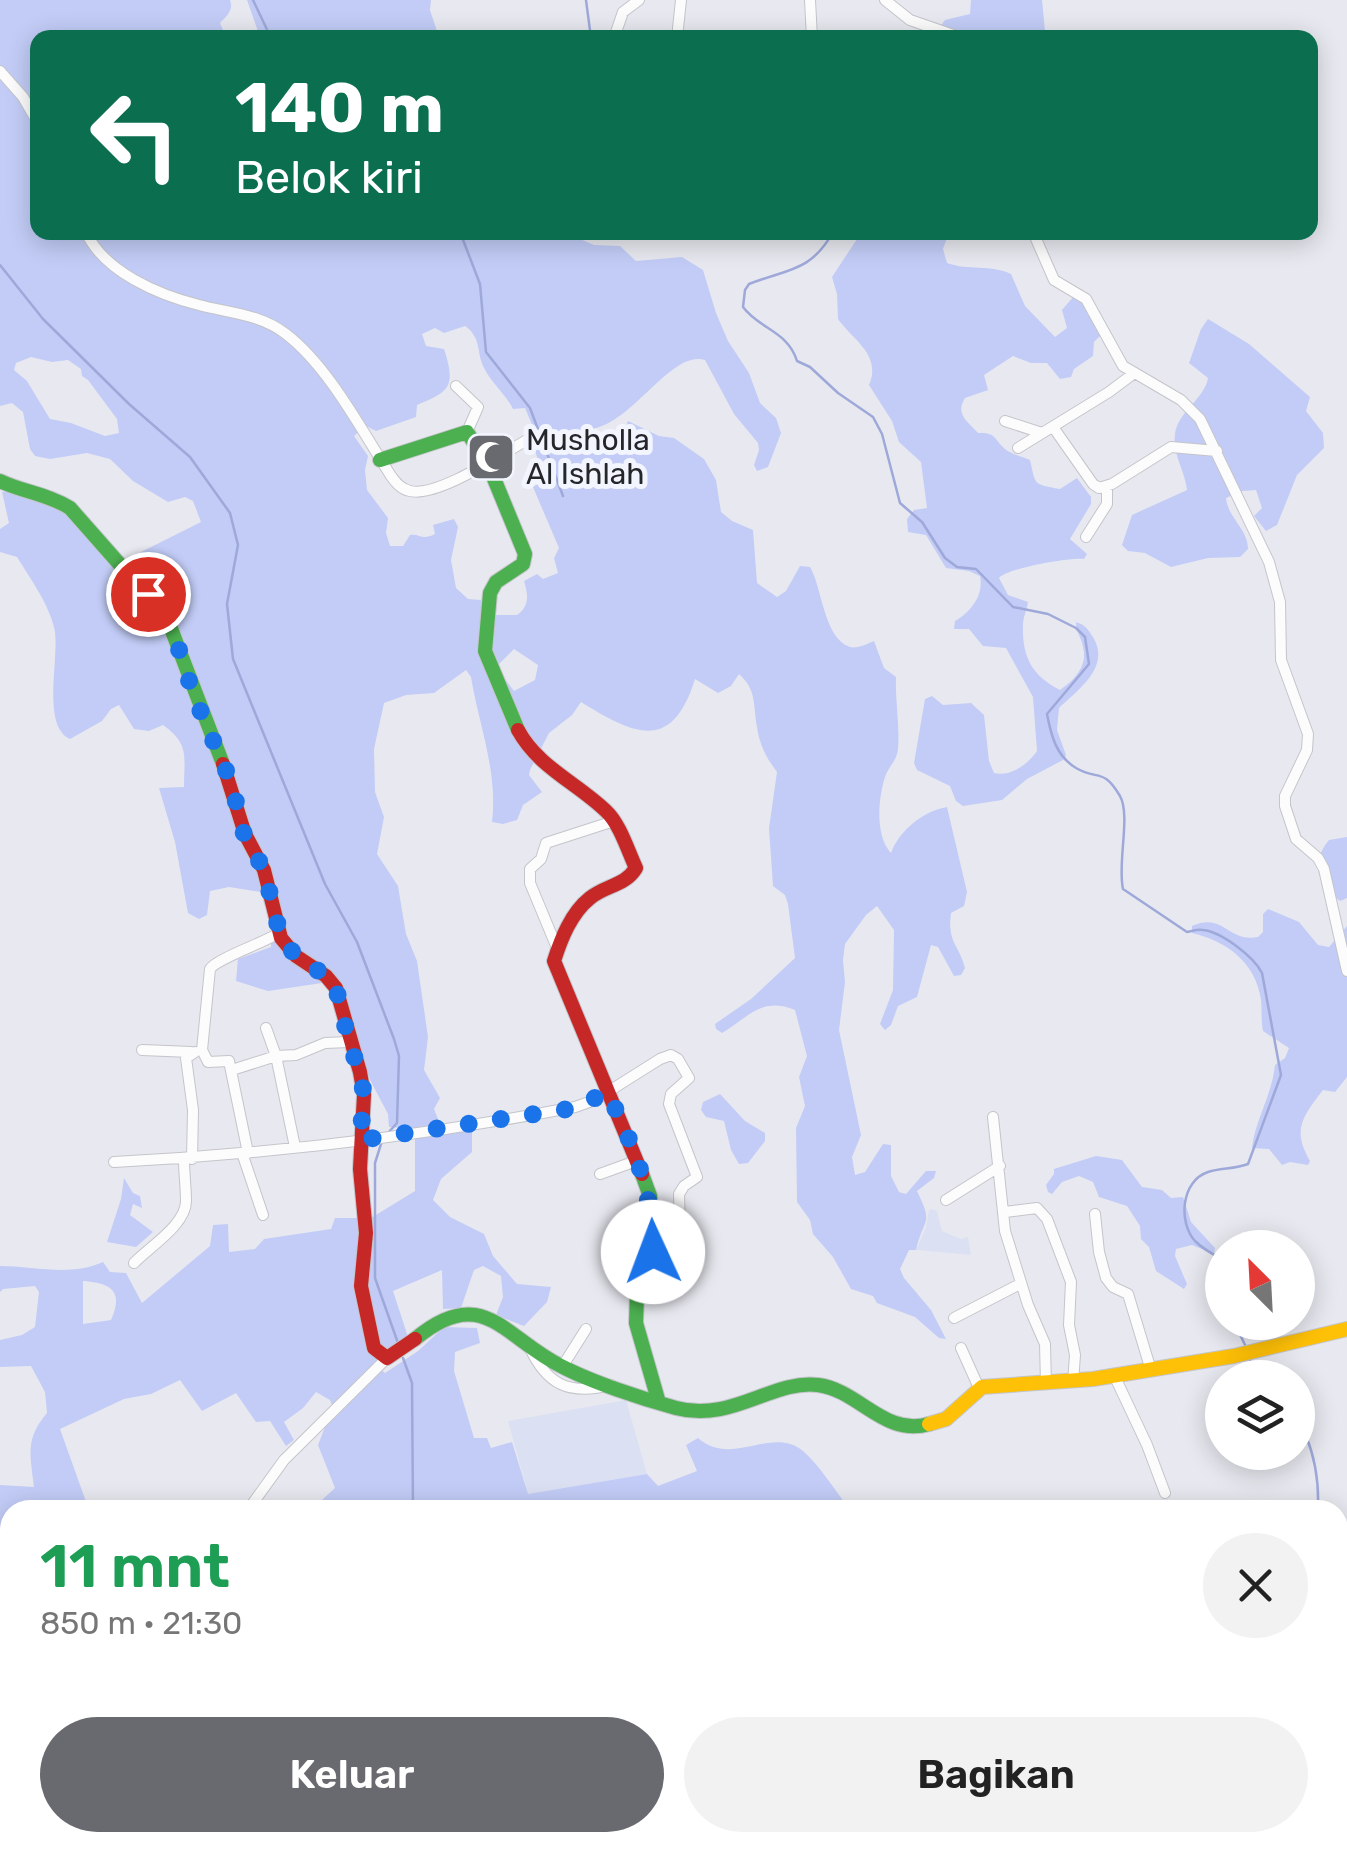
<!DOCTYPE html>
<html lang="id">
<head>
<meta charset="utf-8">
<style>
  :root { --surface:#fff; --page:#f2f2f2; --text:#222; --muted:#767676; --accent:#696a6f }
  body { margin:0; font-family:Rubik,sans-serif; background:var(--page); color:var(--text); height:100vh; display:flex; flex-direction:column; font-size:38px; white-space:nowrap }
  * { box-sizing:border-box; margin:0 }
  p { font-size:32px; color:var(--muted) }
  .icon { flex:none; width:55px; height:55px; fill:none; stroke:currentColor; stroke-width:2; stroke-linecap:round; stroke-linejoin:round }
  .map { position:relative; flex:1; overflow:hidden }
  .side { position:absolute; left:0px; top:1500px; width:1348px; height:352px; display:flex; flex-direction:column; background:var(--surface); border-radius:30px 30px 0 0; box-shadow:0 5px 25px #0003 }
  .side>* { flex:none }
  .banner { position:absolute; left:30px; top:30px; width:1288px; height:210px; border-radius:20px; box-shadow:0 5px 25px #0003; background:#0b6e4f; color:#fff; overflow:hidden }
  .needle { width:65px; rotate:336deg }
  .tools { position:absolute; left:1205px; top:1230px; display:grid; gap:20px }
  .tools a { display:grid; place-items:center; width:110px; height:110px; border-radius:50%; background:var(--surface); box-shadow:0 5px 25px #0003; font-size:50px }
  .pin { position:absolute; display:grid; place-items:center; width:85px; height:85px; color:#fff; margin:-42px; border:5px solid #fff; border-radius:50%; box-shadow:0 2px 10px #0007 }
  .me { position:absolute; width:110px; margin:-55px; rotate:358deg; stroke-linejoin:round; filter:drop-shadow(0 0 8px #0008) }
  .turn { display:flex; align-items:center; gap:35px; height:210px; padding:0 40px; font-size:45px }
  .turn .icon { width:130px; height:130px; stroke-width:2.5 }
  .turn b { display:block; font-size:70px; line-height:85px }
  .round { display:grid; place-items:center; flex:none; width:105px; height:105px; border-radius:52px; background:var(--page) }
  .overview { display:flex; align-items:center; justify-content:space-between; height:170px; padding:0 40px }
  h1 { font-size:60px; font-weight:600; line-height:75px; color:#1e9e55 }
  .primary-button { display:flex; gap:20px; margin-top:auto; padding:20px 40px }
  .primary-button a { flex:1; height:115px; border-radius:60px; background:var(--accent); color:#fff; font-size:40px; font-weight:600; line-height:115px; text-align:center }
  .primary-button a+a { background:var(--page); color:var(--text) }
  .map>svg:first-child { display:block }
</style>
</head>
<body>
<div class="map">
<svg width="1347" height="1851" viewBox="0 0 1347 1851">
  <rect width="100%" height="100%" fill="#e8e9f0"/>
  <path fill="#dce0f3" d="M932,1209L937,1211L942,1231L961,1239L968,1237L971,1255L916,1250L926,1227L929,1210Z
    M626,1400L647,1474L528,1494L508,1421Z"/>
  <path fill="#c2ccf6" fill-rule="evenodd" d="M0,0H230C234,10 227,16 220,23L226,37L38,38V232L566,233L594,245L620,246L636,261L682,257L703,270L716,313L728,341L749,373L760,403L776,418L781,433L768,467L757,471L754,465L759,450L758,443L734,414L705,360C671,349 632,425 590,429L589,443L602,451L617,449L628,421L659,436L674,438L704,459L716,480L721,512L732,521L753,530L757,583L777,597L786,591L800,566L810,567C822,587 824,639 850,647C857,649 867,644 874,641L884,668L896,677C895,701 900,725 898,749C897,761 888,767 885,777C878,799 875,836 891,853C899,831 923,811 947,807L967,892L964,906L951,913C947,943 959,944 965,968L961,975L954,976L938,947L931,945L917,997L898,1006L891,1025L885,1030L880,1024L893,990L894,930L877,906L866,915L845,944L843,960L845,982L839,1030L861,1135L852,1157L855,1175L865,1172L883,1144L891,1145V1176L899,1192L906,1194L926,1171H936L934,1178L917,1191C934,1226 924,1216 916,1250H909L900,1269L904,1278L931,1310L946,1339L939,1338L915,1317L877,1303L873,1296L851,1289L833,1257L813,1234L810,1220L797,1202L796,1128L805,1106L799,1077L807,1056L795,1010C762,996 749,1017 722,1033L716,1029L715,1024L751,999L795,958L788,904L785,895L773,886L769,828L777,772C767,759 759,744 757,727C753,705 757,690 739,674L731,686L718,693L695,679C672,754 633,734 581,702L572,715L549,733L530,770L529,775L542,792L523,805L517,820L503,824L492,822C498,771 479,726 471,677L466,670L434,693L406,695L384,703L374,749L375,792L384,817L377,854L398,886L406,934L417,961L428,1037L424,1070L440,1098L434,1109L438,1119L450,1131L472,1127V1152L441,1179L433,1200L450,1217L484,1234L493,1256L517,1284L551,1287L547,1302L524,1326L496,1315L503,1297L501,1276L483,1266L474,1270L461,1308L443,1309L442,1270L393,1291L409,1340L373,1363L385,1373L418,1351L444,1327L477,1328L480,1343L455,1352L454,1371L474,1438H487L491,1448L512,1442L528,1494L647,1474L658,1486L697,1471L686,1445L698,1438C732,1468 772,1425 803,1451C820,1466 834,1489 848,1507L855,1510H311L335,1488L318,1445L325,1427L336,1416L330,1400L316,1392L303,1408L284,1422L294,1440L286,1446L270,1421L256,1422L236,1393L202,1411L180,1380L151,1394L124,1399L60,1429L89,1510H10V1548L0,1557V1485L34,1487C30,1454 25,1439 47,1413L45,1392L31,1366L0,1367V1340L22,1335L35,1327L39,1292L35,1286L3,1289L0,1292V1266C34,1266 70,1277 103,1262L110,1272L126,1273L142,1303L210,1246L213,1225L228,1224L229,1252L255,1249L264,1239L331,1229L335,1218H371L415,1191V1139L407,1128L389,1127L388,1114L370,1080L344,992L322,983L268,991L236,981L238,959L271,947V925L261,892L229,887L210,891L207,915L199,919L188,913L175,842L159,788L184,787C184,757 190,744 163,725L149,731L134,729L119,705L111,709L102,721L70,739C40,726 61,653 54,627C48,603 30,578 17,557L0,552V529L9,523L2,492L10,491L64,511L117,564L201,522L193,501L185,497L168,502L133,481L110,459L87,453L50,459L35,456L30,449L23,412L12,403L0,406ZM465,326C482,338 476,352 484,368C492,384 505,393 513,409L525,408L539,441L534,447L538,460L547,462L553,476L533,487L559,548L554,558L558,573L543,579L537,574L524,581C528,594 530,606 517,615H482L481,600L468,599L456,588L451,560L458,527L454,519L433,525L435,534C421,541 420,533 410,535L403,546H390L386,533L388,518L367,490L365,470L368,456L354,436L366,426L376,431L416,417L417,405C448,392 457,388 444,349L426,346L422,334L435,328L444,333ZM31,357L52,362L68,360L81,369L82,376L88,380L117,419L119,433L105,436L71,423L50,419L27,381L14,370L16,363ZM514,649L538,665L535,680L514,691L496,667ZM83,1281C111,1283 124,1291 111,1320L83,1324Z
    M247,0H431L430,10L439,37H260Z
    M971,0H1042L1045,31L1051,37L918,38L919,31H937L945,20L970,14Z
    M861,233H970L948,235L943,249L947,263C969,271 990,264 1011,274L1025,306L1055,337L1067,328L1062,310L1074,296L1083,302L1102,334L1094,342L1093,356L1074,369L1071,377L1060,379L1047,363H1031L1013,356L984,375L988,390L965,398C955,414 967,421 978,433C996,432 994,439 1005,449C1011,454 1023,457 1030,460C1036,485 1032,484 1060,489L1077,478L1091,497V504L1070,539L1087,554L1084,559C1071,557 1008,568 999,578L1008,595L1028,602C1027,610 1023,617 1023,625C1022,656 1031,675 1060,690C1075,680 1088,665 1083,647C1081,636 1076,633 1076,622C1085,625 1087,628 1093,637C1111,667 1079,689 1059,708L1057,730L1066,755L1063,760L1027,779L1002,800L963,806L956,801L950,786L917,770L914,763L925,699L932,696L943,705L971,703L984,715L989,761L994,773C1011,777 1028,764 1037,751L1033,697L1006,648L983,646L969,629H954L955,621C971,612 984,595 980,576L969,571L946,568L926,535L908,532L907,519L914,510L927,508L921,462L899,442L892,421L869,385C882,355 853,340 838,319L837,294L832,277Z
    M1208,319L1249,344L1310,397L1306,411L1323,433L1324,448L1297,475L1277,525L1266,531L1254,516L1262,508L1256,490L1242,491L1226,498C1228,518 1248,529 1248,549L1240,557L1208,558L1171,567L1145,553L1128,551L1122,545L1132,515L1187,490C1185,470 1172,455 1175,434C1178,411 1204,400 1208,378L1189,363L1201,329Z
    M1347,837V898L1340,901C1318,882 1309,865 1329,840Z
    M1268,909L1299,922L1318,945L1329,947L1347,926V1077L1335,1092L1323,1090C1302,1117 1292,1130 1310,1161L1308,1165L1290,1162L1282,1165L1269,1149L1252,1148C1255,1120 1272,1095 1275,1065L1285,1058L1289,1048L1263,1031C1261,1021 1262,1011 1261,1000C1256,963 1227,941 1192,933V926C1225,912 1227,943 1258,937L1263,932V914Z
    M720,1094L745,1121L765,1133V1141L748,1163L739,1164L731,1150L724,1121L706,1117L701,1110L703,1102Z
    M1096,1156L1122,1160L1142,1187L1162,1190L1171,1198L1183,1197L1191,1222L1215,1248L1214,1254L1192,1245L1176,1249L1175,1256L1187,1284L1184,1289L1156,1271L1149,1247L1141,1239L1140,1226L1127,1206L1099,1197L1093,1182L1079,1176L1062,1182L1052,1194L1048,1192L1046,1185L1054,1174V1169Z
    M124,1178L133,1193L140,1196L142,1208L133,1204L130,1215L153,1232L136,1247L107,1242L121,1199Z
    M10,1784V1842H1208L1213,1851H0V1796Z"/>
  <g fill="none" stroke-linecap="round" stroke-linejoin="round">
    <path stroke="#9ea9da" stroke-width="2.5" d="M253,0L271,38
      M586,0L591,38
      M460,232L480,284L486,352L530,408L563,496
      M833,232C811,272 787,269 749,284L745,290L743,307C759,329 788,331 797,361L810,367L838,393L873,417L882,434L900,503L922,522L945,558L957,567L976,569L1013,607L1048,614L1076,628L1085,637L1089,664L1047,714C1051,735 1056,756 1076,768C1098,781 1103,767 1120,796C1131,816 1117,863 1123,889L1187,932C1192,931 1198,929 1203,930C1222,932 1254,957 1262,973L1281,1075L1248,1164C1235,1169 1221,1168 1208,1172C1181,1181 1178,1222 1195,1241C1202,1248 1214,1255 1222,1259
      M0,265L43,319L129,404L190,457L230,513L238,545L227,604L233,659L325,884L357,942L394,1039L399,1056L397,1123L388,1133
      M381,1144L375,1163V1278L399,1346
      M1234,1322L1246,1347
      M403,1358L412,1383L413,1510
      M1250,1360L1252,1378
      M1298,1437L1306,1436C1316,1460 1319,1484 1318,1510
      M0,1528L10,1533
      M1338,1559L1347,1569
      M0,1565L10,1548
      M1338,1620L1344,1617L1347,1609
      M1323,1851L1325,1842"/>
    <g stroke="#c4c5ca" stroke-width="12">
      <path id="street" d="M810,0L812,38
        M885,0L910,20L962,38
        M614,38L623,12L639,0
        M677,38L681,0
        M0,71L23,97L38,123
        M86,232C104,272 159,295 199,305C229,313 260,314 286,334C329,367 362,431 391,476C396,483 401,489 410,491C439,498 509,449 536,435
        M1033,232L1054,280L1086,299L1123,366L1181,400L1200,419L1269,562L1280,602L1281,660L1308,734L1307,750L1285,796V806L1296,839L1318,858L1324,869L1347,971
        M456,386L478,407L467,432
        M1005,421L1042,433
        M1053,427L1093,484L1099,488L1112,484L1171,447L1217,451
        M1018,448L1109,392L1133,374
        M1086,537L1107,504V486
        M557,948L530,883V869L541,859L546,843L614,821
        M266,1028L276,1056L295,1147
        M142,1050L191,1052
        M232,1070L276,1056L296,1055L325,1043L349,1042
        M993,1117L1005,1231L1028,1305L1045,1344L1046,1384
        M242,1153L263,1215
        M248,1153L229,1061L208,1062L202,1050L210,969C216,959 263,943 279,933
        M192,1159L193,1110L186,1058L195,1052
        M114,1162C268,1154 423,1136 575,1107L595,1100L660,1059L671,1055L678,1059L689,1078L671,1094L669,1104L697,1177L684,1186L679,1194L681,1270L674,1274H651
        M600,1174L636,1161
        M946,1200L1000,1166
        M1005,1212L1037,1208L1047,1219L1071,1282L1069,1325L1075,1355L1073,1382
        M1095,1214L1099,1252L1106,1278L1113,1287L1128,1294L1150,1367
        M134,1263C149,1247 186,1225 186,1201C186,1188 184,1173 184,1160
        M954,1318L1020,1284
        M529,1346C546,1384 568,1396 611,1385
        M961,1348L979,1388
        M562,1367L586,1329
        M1114,1375L1147,1445L1165,1493
        M248,1510L284,1460L387,1358
        M184,1842L192,1851"/>
    </g>
    <g stroke="#c4c5ca" stroke-width="16">
      <path id="fast" d="M380,460L467,432L488,464L525,554L523,564L496,582L490,593L485,651L518,730
        M0,481C23,492 48,494 70,508L167,618L223,764
        M642,1174L650,1196L654,1267L637,1293L636,1323L659,1403
        M415,1339C483,1282 504,1338 561,1366C591,1382 643,1399 676,1408C732,1423 773,1379 818,1385C859,1390 884,1437 929,1424"/>
    </g>
    <g stroke="#c4c5ca" stroke-width="16">
      <path id="slow" d="M929,1424L946,1419L982,1387L1093,1379L1234,1356L1347,1329"/>
    </g>
    <g stroke="#c4c5ca" stroke-width="16">
      <path id="jam" d="M518,730C538,767 577,783 606,811C620,824 628,851 636,868C625,886 606,885 590,898C571,913 561,939 554,961L642,1174
        M223,764L245,834L264,870L281,938L296,956L326,976L336,988L360,1072L364,1095L360,1169L366,1233L361,1286L374,1348L387,1358L415,1339"/>
    </g>
    <use href="#street" stroke="#fcfcfd" stroke-width="10"/>
    <use href="#fast" stroke="#4caf50" stroke-width="14"/>
    <use href="#slow" stroke="#ffc107" stroke-width="14"/>
    <use href="#jam" stroke="#c62828" stroke-width="14"/>
  </g>
  <g fill="none" stroke-linecap="round" stroke-linejoin="round">
    <path stroke="#1a73e8" stroke-width="18" stroke-dasharray="0 32.4" d="M148,594L167,618L174,634L194,696L231,782L244,834L264,870L281,938L296,956L326,976L336,988L350,1046L360,1072L364,1095L360,1140L575,1108L607,1092C634,1145 653,1192 653,1252"/>
  </g>
  <defs>
    <g id="mosque-square" transform="scale(2.5)"><rect x="-9" y="-9" width="18" height="18" rx="4" fill="#696a6f" stroke="#f2f5fe"/><path d="M3.5-4.9A6 6 0 1 0 3.5 4.9A5 5 0 1 1 3.5-4.9Z" fill="#fff"/></g>
  </defs>
  <g fill-rule="evenodd">
    <use href="#mosque-square" x="491" y="457"/>
  </g>
  <g text-anchor="middle" dominant-baseline="central" stroke-width="10" stroke-linejoin="round" paint-order="stroke">
    <g font-size="30" fill="#25262a" stroke="#f2f5fe" text-anchor="start">
      <text x="526" y="440">Musholla<tspan x="526" dy="34">Al Ishlah</tspan></text>
    </g>
  </g>
</svg>
<div class="tools">
<a><svg class="needle" viewBox="-14 -14 28 28"><path d="M0-13l5 13h-10z" fill="#e53935"/><path d="M0 13l5-13h-10z" fill="#767676"/></svg></a>
<a><svg class="icon" aria-label="layers" viewBox="0 0 24 24"><path d="M12 4l9 5-9 5-9-5zM3 14l9 5 9-5"/></svg></a>
</div>
<div class="pin" style="left:148px;top:594px;background:#d93025"><svg class="icon" aria-label="arrive" viewBox="0 0 24 24"><path d="M6 21V4h12l-3 4 3 4H6"/></svg></div>
<svg class="me" style="left:653px;top:1252px" viewBox="-20 -20 40 40"><circle r="19" fill="#fff"/><path d="M0-13L10 11 0 6-10 11z" fill="#1a73e8"/></svg>
<div class="banner">
<div class="turn"><svg class="icon" aria-label="left" viewBox="0 0 24 24"><path d="M17 20v-9H6M10 6l-5 5 5 5"/></svg><div><b>140 m</b>Belok kiri</div></div>
</div>
<section class="side">
<div class="overview"><div><h1>11 mnt</h1><p>850 m · 21:30</p></div><a class="round"><svg class="icon" aria-label="close" viewBox="0 0 24 24"><path d="M6 6l12 12M18 6L6 18"/></svg></a></div>
<div class="primary-button"><a>Keluar</a><a>Bagikan</a></div>
</section>
</div>
</body>
</html>
